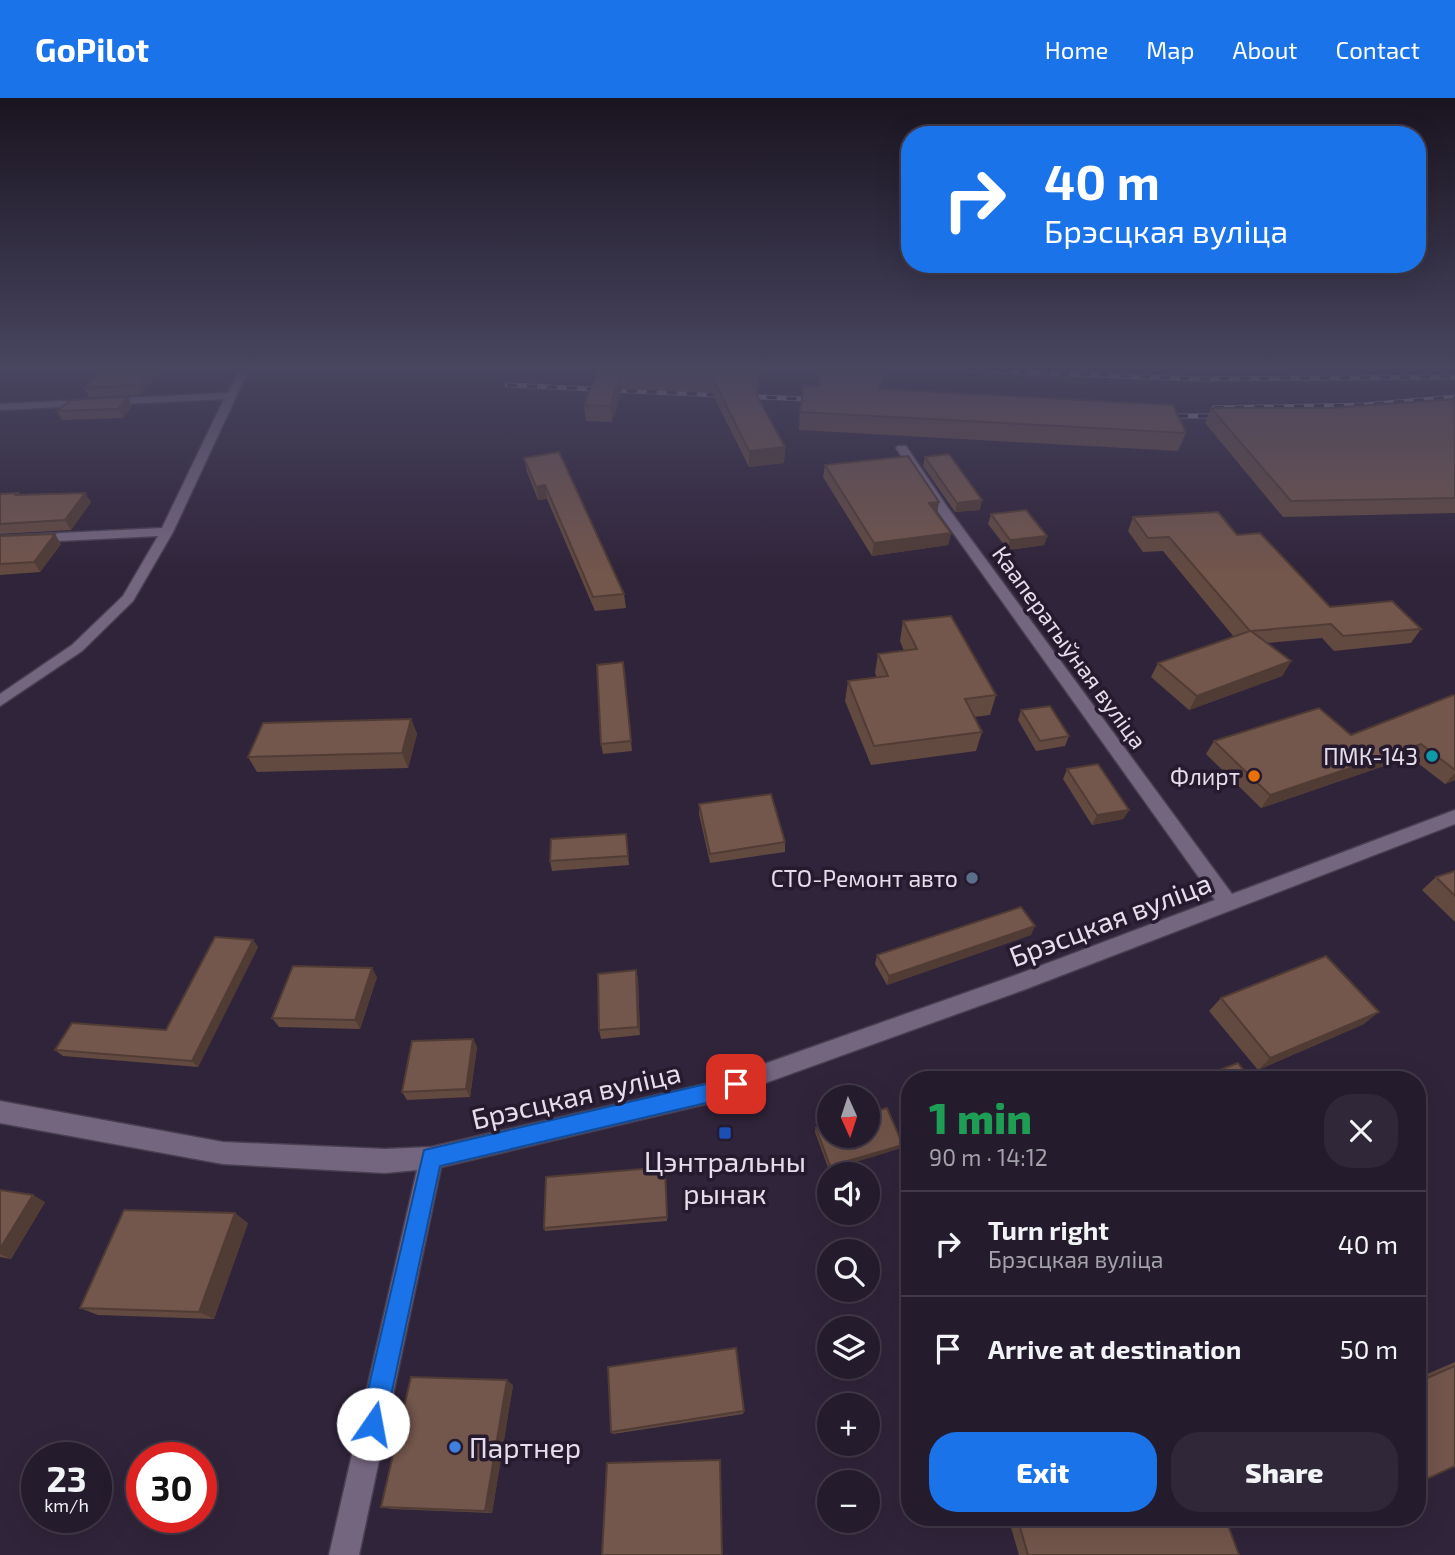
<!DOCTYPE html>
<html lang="en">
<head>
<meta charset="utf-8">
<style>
  :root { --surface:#241b2c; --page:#302838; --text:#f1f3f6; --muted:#a3a1a9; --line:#413948; --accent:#1a73e8 }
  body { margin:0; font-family:"Exo 2",sans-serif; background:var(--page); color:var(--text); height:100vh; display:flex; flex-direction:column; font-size:26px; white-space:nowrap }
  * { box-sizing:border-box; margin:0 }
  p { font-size:23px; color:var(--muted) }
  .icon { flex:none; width:38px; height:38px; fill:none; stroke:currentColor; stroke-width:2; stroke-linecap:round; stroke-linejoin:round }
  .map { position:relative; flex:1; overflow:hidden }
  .side { position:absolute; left:901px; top:973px; width:525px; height:455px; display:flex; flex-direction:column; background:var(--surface); border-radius:28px; box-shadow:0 7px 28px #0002,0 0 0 2px var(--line) }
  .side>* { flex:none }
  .banner { position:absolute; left:901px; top:28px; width:525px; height:147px; border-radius:28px; box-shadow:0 7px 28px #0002,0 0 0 2px var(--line); background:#1a73e8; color:#fff; overflow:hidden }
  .needle { width:46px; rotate:177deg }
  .fabs { position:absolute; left:817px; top:987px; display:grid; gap:14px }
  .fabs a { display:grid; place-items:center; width:63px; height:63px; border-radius:50%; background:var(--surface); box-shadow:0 7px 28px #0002,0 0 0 2px var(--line); font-size:35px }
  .speed { position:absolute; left:21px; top:1344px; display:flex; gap:14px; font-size:35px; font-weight:700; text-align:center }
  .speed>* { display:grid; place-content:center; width:91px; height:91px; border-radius:50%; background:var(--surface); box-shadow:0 7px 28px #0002,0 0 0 2px var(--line); line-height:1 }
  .speed small { font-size:18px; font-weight:400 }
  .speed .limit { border:10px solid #d22; background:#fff; color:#111 }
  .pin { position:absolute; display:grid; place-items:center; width:60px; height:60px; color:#fff; margin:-30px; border-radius:14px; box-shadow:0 4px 10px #0006 }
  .me { position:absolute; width:77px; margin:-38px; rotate:12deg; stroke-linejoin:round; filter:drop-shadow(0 0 5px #0008) }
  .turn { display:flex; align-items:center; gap:24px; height:147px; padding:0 28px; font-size:32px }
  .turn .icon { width:91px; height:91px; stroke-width:2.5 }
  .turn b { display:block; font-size:49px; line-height:60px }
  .round { display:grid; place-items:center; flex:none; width:74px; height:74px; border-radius:28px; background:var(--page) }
  .overview { display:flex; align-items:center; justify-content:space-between; height:119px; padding:0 28px }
  h1 { font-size:42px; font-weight:800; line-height:52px; color:#1e9e55 }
  .button { display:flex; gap:14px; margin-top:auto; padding:14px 28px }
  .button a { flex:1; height:80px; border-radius:28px; background:var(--accent); color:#fff; font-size:28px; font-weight:800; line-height:80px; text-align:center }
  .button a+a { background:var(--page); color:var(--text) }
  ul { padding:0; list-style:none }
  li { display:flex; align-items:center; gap:21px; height:105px; padding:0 28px; border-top:2px solid var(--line) }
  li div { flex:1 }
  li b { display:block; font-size:26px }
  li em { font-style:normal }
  header { display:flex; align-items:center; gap:42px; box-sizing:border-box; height:98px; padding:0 35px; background:var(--accent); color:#fff }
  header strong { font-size:33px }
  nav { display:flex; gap:38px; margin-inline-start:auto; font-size:24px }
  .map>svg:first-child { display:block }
</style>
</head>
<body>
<header>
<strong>GoPilot</strong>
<nav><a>Home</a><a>Map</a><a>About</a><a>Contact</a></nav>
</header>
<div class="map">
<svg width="1455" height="1457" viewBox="0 0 1455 1457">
  <rect width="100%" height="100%" fill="#30243a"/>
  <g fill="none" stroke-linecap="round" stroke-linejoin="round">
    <g stroke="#493f51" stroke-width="3">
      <path id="minor" d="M239,271H249L173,434L133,503L82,553L0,608V596L72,547L123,498L158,438L0,446V438L162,430L224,301L0,312V306L228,295Z
        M898,348H906L948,410L1232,796L1455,712V726L1026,891L710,1005L441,1069L359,1457H329L417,1072L385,1075L223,1066L0,1025V1003L223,1044L385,1051L431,1049L710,985L1016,877L1215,802L939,415L896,350Z"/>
    </g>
    <use href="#minor" fill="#75667f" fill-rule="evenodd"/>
    <g stroke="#92889a" stroke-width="5">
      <path id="rail" d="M940,271L1198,281L1455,279
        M507,287L823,302
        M1214,310L1364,307L1455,299
        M1158,318H1228"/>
    </g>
    <use href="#rail" stroke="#261a2f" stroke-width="3.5" stroke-dasharray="10" stroke-linecap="butt"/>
  </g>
  <path fill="#634a41" d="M107,271H155L157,276L141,297L89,299L84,290Z
    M599,271H761L757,299L785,349L784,365L749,369L712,295L622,291L612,324L586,323L584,307Z
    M1455,301V415L1283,419L1205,325L1211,310H1330Z
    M132,308L123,320L62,322L57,313Z
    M800,314L1186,335L1178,353L799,332Z
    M925,359L980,412L955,414L923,368Z
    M524,360L624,496L626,510L595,513L547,401L538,402L527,374Z
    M825,367L937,416L951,435L948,447L872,458L823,379Z
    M0,396L19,397L91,404L71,432L0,436Z
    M991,416L1047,438L1044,447L1008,452L988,426Z
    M1133,419L1237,437L1330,509L1421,531L1411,545L1334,553L1322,540L1267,545L1291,563L1282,578L1189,612L1151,579L1158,565L1234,539L1163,453L1143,454L1128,433Z
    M0,438L61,446L40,474L0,477Z
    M903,523L996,597L990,617L974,619L982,634L976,653L871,667L845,603L848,583L877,580L875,575L878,556L904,553L900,543Z
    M623,564L632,653L603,656L601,646Z
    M1455,598V682L1445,686L1410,659L1261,710L1206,656L1214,643L1351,637Z
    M1021,612L1069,638L1065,648L1036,653L1018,622Z
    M411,621L417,636L408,670L257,674L248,659Z
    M1067,671L1129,712L1123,721L1092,727L1063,681Z
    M699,706L785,744V754L710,765L699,716Z
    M626,736L629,767L552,773L550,763Z
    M1455,773V824L1422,792L1436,779Z
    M1031,837L887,887L875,866L877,857Z
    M253,842L258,849L198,969L63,958L55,952L166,932Z
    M636,872L638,881L640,937L601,941L599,932Z
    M377,879L360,931L279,929L272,920Z
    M1221,900L1364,926L1258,972L1209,913Z
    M473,941L477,949L470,999L407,1002L402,994Z
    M816,1030L901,1050L829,1072L815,1034Z
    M665,1069L667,1123L545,1133L544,1130Z
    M0,1092L45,1104L11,1161L0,1159Z
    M248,1125L214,1221L98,1217L80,1210Z
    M1455,1264V1368L1418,1385V1280Z
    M513,1287L492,1415L392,1411L381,1409Z
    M744,1313L743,1316L613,1336L611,1334Z
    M1008,1419H1225L1239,1457H1019Z"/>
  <path fill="#503c35" d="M149,271H155L157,276L141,297L137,287Z
    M759,271H761L755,312L756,296Z
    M620,276L622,291L612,324L610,308Z
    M128,299L132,308L123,320L118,311Z
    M785,349L784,365L749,369V353Z
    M545,387L547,401L538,402L536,389Z
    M85,395L91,404L71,432L65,422Z
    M982,402L980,412L955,414L957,405Z
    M939,404L937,416L929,405Z
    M951,435L948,447L872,458L874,445Z
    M55,436L61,446L40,474L34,464Z
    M1047,438L1044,447L1008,452L1010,442Z
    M1291,563L1282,578L1189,612L1197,598Z
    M411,621L417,636L408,670L402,655Z
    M1421,646L1410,659L1261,710L1270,697Z
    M1455,675V682L1445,686Z
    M1129,712L1123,721L1092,727L1097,717Z
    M1035,828L1031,837L887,887L889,878Z
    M253,842L258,849L198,969L192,963Z
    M372,870L377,879L360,931L355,922Z
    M636,872L638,881L640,937L638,929Z
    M1379,914L1364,926L1258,972L1270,960Z
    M473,941L477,949L470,999L466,991Z
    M903,1047L901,1050L829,1072L830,1068Z
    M33,1097L45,1104L11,1161L0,1156V1151Z
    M235,1115L248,1125L214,1221L199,1214Z
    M507,1282L513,1287L492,1415L485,1413Z"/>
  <path fill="#73564c" stroke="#503c35" stroke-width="2" d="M107,271H149L137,287L84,290Z
    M599,271H759L756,296L785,349L749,353L712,279L620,276L610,308L584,307Z
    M824,271H883L879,291L1173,307L1186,335L800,314L804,287L819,288Z
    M128,299L118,311L57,313L71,302Z
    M1455,301V400L1291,403L1211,310H1330Z
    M559,354L624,496L593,499L545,387L536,389L524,360Z
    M949,356L982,402L957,405L925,359Z
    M908,358L939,404L929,405L951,435L874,445L825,367Z
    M18,395L16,397L85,395L65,422L0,426V396Z
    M1026,412L1047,438L1010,442L991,416Z
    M1218,414L1237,437L1260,435L1330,509L1392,503L1421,531L1343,538L1331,526L1251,533L1291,563L1197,598L1158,565L1250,533L1169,439L1148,440L1133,419Z
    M55,436L34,464L0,466V438Z
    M951,518L996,597L965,601L982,634L874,648L848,583L888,578L878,556L917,551L903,523Z
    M623,564L631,643L601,646L597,567Z
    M1453,597L1455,598V672L1421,646L1270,697L1214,643L1319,610L1351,637Z
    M1050,608L1069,638L1040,643L1021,612Z
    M411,621L402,655L248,659L263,625Z
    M1098,666L1129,712L1097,717L1067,671Z
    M771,696L785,744L710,756L699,706Z
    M626,736L628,758L550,763L551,741Z
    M1455,773V798L1436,779Z
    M1021,809L1035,828L889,878L877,857Z
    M215,839L253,842L192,963L55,952L72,925L166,932Z
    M1326,858L1379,914L1270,960L1221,900Z
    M293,868L372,870L355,922L272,920Z
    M636,872L638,929L599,932L598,876Z
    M473,941L466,991L402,994L412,943Z
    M1238,965L1251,982H1193Z
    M998,972L1003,982H958Z
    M887,1010L903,1047L830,1068L816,1030L830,1026V1038H868V1015Z
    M665,1069L667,1119L544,1130L546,1079Z
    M0,1092L33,1097L0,1151Z
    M124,1112L235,1115L199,1214L80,1210Z
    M736,1250L744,1313L611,1334L608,1269Z
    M1455,1268V1368L1418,1385V1284Z
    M411,1279L507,1282L485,1413L381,1409Z
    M720,1362L722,1457H602L607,1365Z
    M1017,1419H1225L1239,1457H1028Z"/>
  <linearGradient id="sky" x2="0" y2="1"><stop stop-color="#1a1420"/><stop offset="0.57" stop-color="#484560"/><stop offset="1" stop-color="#484560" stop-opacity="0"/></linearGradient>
  <rect width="1455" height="475" fill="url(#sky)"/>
  <path fill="#1a73e8" stroke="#114b97" stroke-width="2" d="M736,976L743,979L746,986L743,992L710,1004L440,1068L385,1326L382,1335L373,1338L364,1335L360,1326L424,1052L710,985Z"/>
  <circle fill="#0f9aa8" stroke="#261a2f" stroke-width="2.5" cx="1432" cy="658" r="7"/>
  <circle fill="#e8710a" stroke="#261a2f" stroke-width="2.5" cx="1254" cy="678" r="7"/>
  <circle fill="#5c6f8a" stroke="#261a2f" stroke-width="2.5" cx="972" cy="780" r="7"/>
  <rect fill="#1a4fb4" stroke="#261a2f" stroke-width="2.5" x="718" y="1028" width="14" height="14" rx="3.5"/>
  <circle fill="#3f7fe0" stroke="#261a2f" stroke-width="2.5" cx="455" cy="1349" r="7"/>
  <g text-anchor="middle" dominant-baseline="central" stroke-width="7" stroke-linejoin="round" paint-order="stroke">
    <g font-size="23" fill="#e5ddeb" stroke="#261a2f">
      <text transform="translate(1070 549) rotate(54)">Кааператыўная вуліца</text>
    </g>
    <g font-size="23" fill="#e5ddeb" stroke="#261a2f" text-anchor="end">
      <text x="1418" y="658">ПМК-143</text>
      <text x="1240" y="678">Флирт</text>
      <text x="958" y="780">СТО-Ремонт авто</text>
    </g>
    <g font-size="28" fill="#e5ddeb" stroke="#261a2f">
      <text transform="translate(1110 821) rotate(-21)">Брэсцкая вуліца</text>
      <text transform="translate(576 997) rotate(-13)">Брэсцкая вуліца</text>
    </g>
    <g font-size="28" fill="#e5ddeb" stroke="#261a2f">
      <text x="725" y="1063">Цэнтральны<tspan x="725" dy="32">рынак</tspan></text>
      <text x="469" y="1349" text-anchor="start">Партнер</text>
    </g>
  </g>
</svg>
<div class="fabs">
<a><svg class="needle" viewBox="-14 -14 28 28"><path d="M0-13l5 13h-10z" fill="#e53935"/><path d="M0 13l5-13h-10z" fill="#a3a1a9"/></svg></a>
<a><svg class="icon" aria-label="sound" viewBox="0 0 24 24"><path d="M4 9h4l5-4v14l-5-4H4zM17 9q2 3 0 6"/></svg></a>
<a><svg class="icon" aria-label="search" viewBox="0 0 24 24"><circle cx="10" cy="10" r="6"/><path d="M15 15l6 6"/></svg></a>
<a><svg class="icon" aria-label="layers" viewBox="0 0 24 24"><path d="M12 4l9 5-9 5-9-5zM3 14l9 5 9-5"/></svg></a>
<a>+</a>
<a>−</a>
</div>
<div class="speed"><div>23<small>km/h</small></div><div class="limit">30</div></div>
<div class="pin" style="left:736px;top:986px;background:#d93025"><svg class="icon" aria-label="arrive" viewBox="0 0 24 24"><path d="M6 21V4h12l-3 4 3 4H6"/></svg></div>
<svg class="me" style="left:373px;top:1326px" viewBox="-20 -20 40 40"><circle r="19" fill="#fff"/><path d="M0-13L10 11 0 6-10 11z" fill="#1a73e8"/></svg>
<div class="banner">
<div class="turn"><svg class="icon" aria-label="right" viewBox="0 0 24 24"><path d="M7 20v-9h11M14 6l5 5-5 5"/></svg><div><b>40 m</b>Брэсцкая вуліца</div></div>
</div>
<section class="side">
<div class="overview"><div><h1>1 min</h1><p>90 m · 14:12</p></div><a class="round"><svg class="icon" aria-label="close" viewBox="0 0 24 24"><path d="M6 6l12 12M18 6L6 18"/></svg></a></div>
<ul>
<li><svg class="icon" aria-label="right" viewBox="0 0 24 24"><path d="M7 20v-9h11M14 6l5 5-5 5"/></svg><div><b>Turn right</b><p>Брэсцкая вуліца</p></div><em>40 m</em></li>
<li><svg class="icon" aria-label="arrive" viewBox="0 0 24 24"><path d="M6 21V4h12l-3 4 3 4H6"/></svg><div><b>Arrive at destination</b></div><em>50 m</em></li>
</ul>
<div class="button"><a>Exit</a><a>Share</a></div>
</section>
</div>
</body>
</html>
